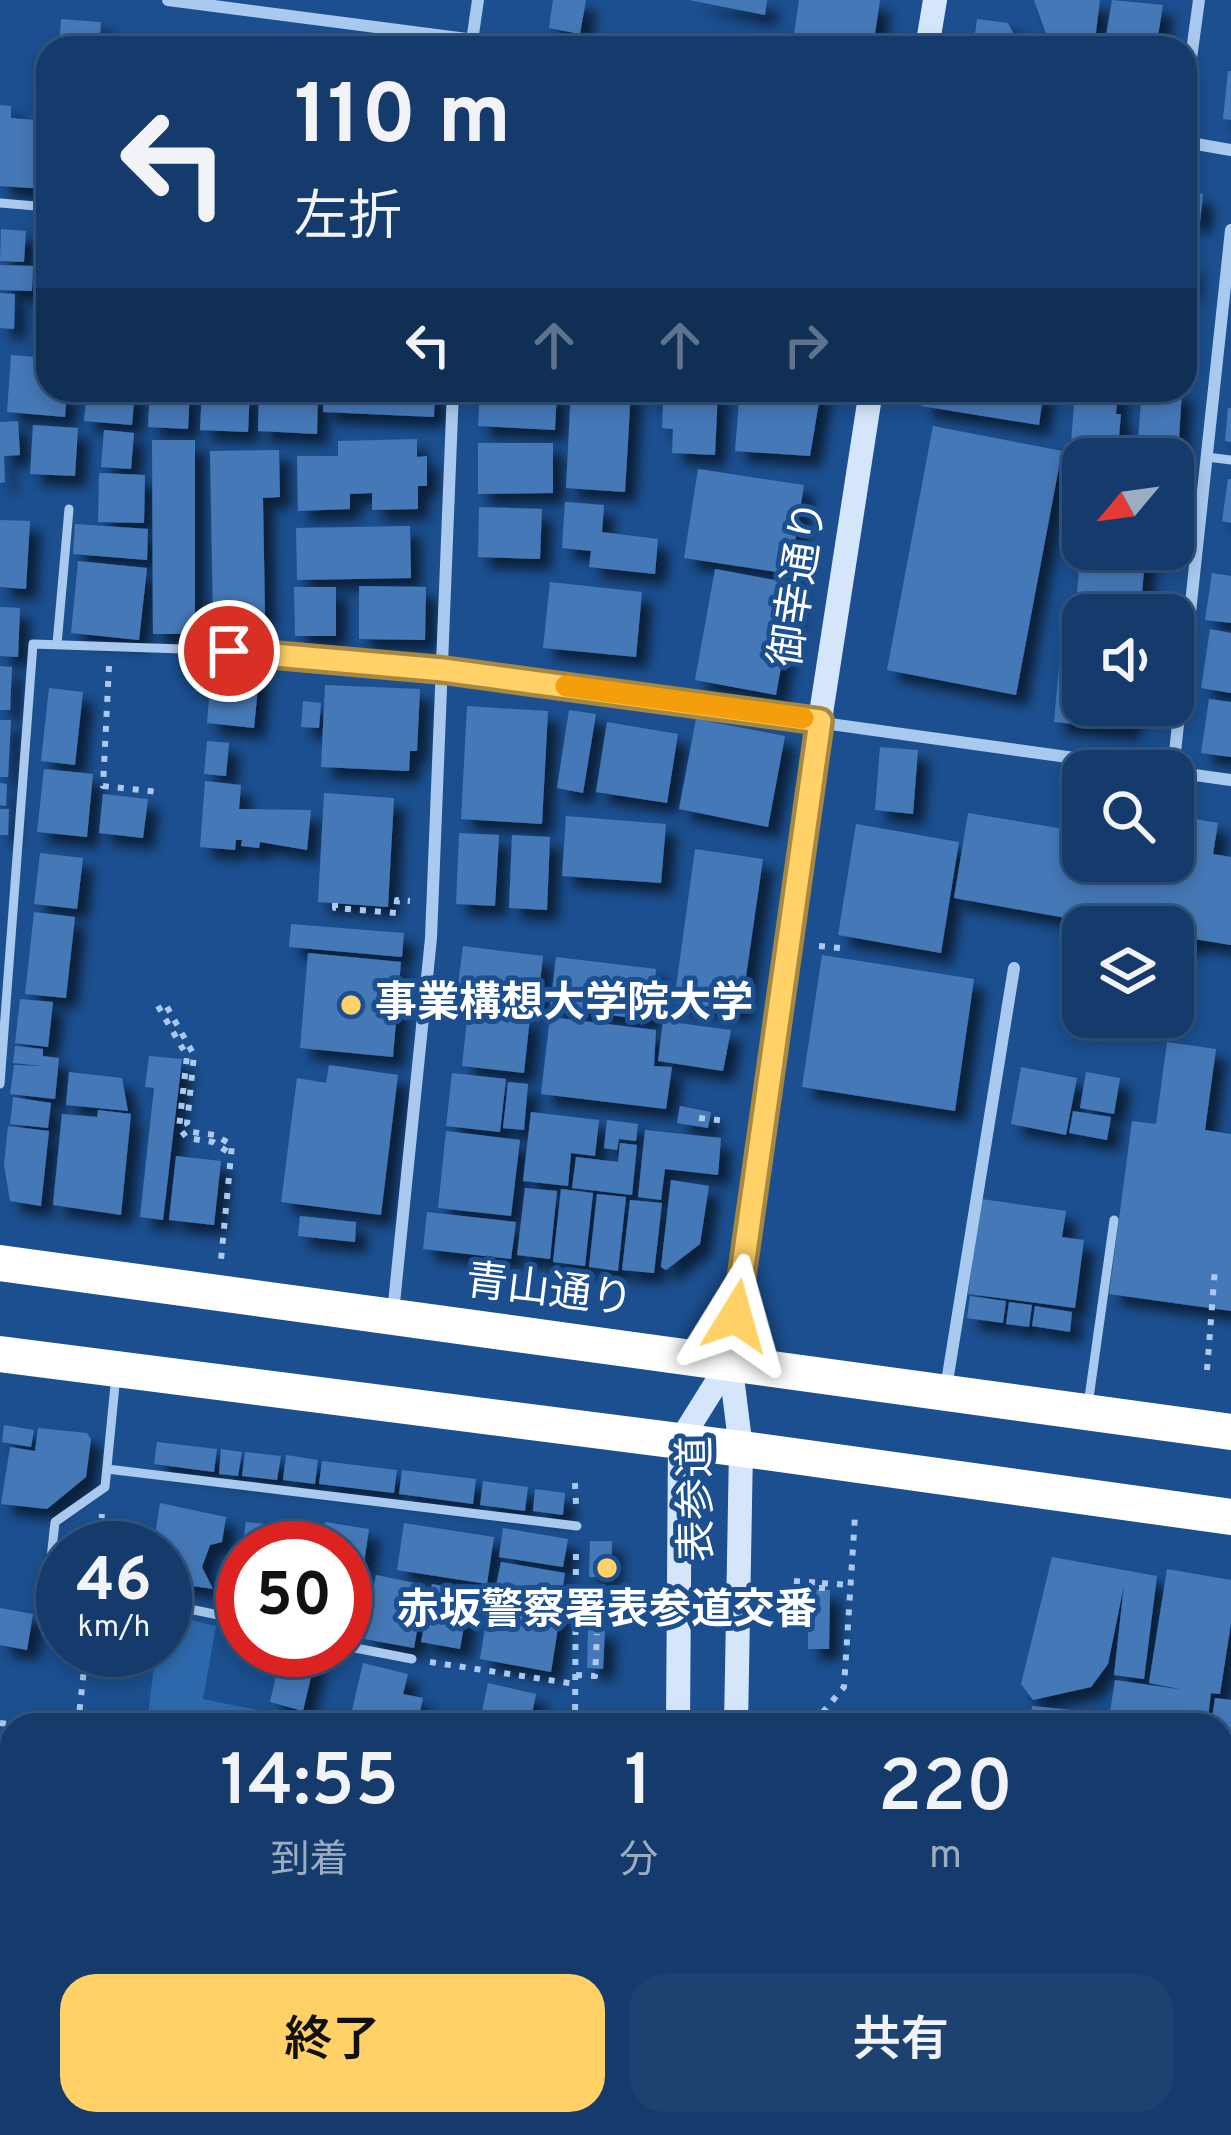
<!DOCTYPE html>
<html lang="ja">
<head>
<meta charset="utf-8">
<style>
  :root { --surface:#143b6b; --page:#1d4271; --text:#f1f3f6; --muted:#9dadc1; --line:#33557e; --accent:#ffd166 }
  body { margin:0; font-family:Overpass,"Noto Sans JP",sans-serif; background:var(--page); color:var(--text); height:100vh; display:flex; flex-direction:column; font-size:45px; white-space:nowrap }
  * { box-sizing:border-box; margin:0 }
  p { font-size:39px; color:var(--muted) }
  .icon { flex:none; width:66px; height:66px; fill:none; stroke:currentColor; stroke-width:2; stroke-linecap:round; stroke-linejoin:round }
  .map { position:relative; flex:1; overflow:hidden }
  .sheet { position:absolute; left:0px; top:1713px; width:1233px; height:423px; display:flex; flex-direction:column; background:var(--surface); border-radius:36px 36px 0 0; box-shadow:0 6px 18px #0003,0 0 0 3px var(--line) }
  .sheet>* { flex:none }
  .hud { position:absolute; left:36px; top:36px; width:1161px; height:366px; border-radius:36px; box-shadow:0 6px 18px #0003,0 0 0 3px var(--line); background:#143b6b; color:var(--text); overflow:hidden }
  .needle { width:78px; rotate:241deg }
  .buttons { position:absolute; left:1062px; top:438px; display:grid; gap:24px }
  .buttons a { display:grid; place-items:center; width:132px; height:132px; border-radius:24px; background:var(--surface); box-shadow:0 6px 18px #0003,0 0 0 3px var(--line); font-size:60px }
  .speed { position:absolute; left:36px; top:1521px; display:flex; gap:24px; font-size:60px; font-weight:700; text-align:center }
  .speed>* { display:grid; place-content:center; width:156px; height:156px; border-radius:50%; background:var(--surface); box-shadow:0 6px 18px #0003,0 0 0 3px var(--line); line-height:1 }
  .speed small { font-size:30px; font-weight:400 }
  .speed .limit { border:18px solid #d22; background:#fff; color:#111 }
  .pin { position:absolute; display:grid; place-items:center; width:102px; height:102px; color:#fff; margin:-51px; border:6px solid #fff; border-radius:50%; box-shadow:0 3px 12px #0007 }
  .me { position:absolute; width:132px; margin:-66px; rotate:8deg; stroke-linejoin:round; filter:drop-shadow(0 0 9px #0008) }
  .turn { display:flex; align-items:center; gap:42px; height:252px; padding:0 60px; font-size:54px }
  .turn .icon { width:156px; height:156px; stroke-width:2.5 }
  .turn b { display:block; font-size:84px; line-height:102px }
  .lanes { display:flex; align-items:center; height:114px; padding:0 60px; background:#0003; justify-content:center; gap:60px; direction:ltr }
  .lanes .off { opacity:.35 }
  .eta { display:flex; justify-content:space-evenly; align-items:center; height:204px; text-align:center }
  .eta b { font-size:72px; font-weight:600; line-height:84px }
  .button { display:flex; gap:24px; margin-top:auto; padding:24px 60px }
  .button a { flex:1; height:138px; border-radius:36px; background:var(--accent); color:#111; font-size:48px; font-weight:600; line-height:138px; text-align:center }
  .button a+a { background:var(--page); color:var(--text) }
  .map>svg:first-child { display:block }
</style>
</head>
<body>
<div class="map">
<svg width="1231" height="2135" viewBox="0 0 1231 2135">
  <defs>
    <filter id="shadow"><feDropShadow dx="11" dy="11" stdDeviation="6" flood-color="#0009"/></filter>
  </defs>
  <rect width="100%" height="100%" fill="#1b4f8f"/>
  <path fill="#2e69ad" d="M165,1614L216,1626L203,1699L332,1725H158L147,1722L156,1650H165Z"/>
  <path fill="#4478b7" filter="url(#shadow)" d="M553,0H586L580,34L549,28Z
    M689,0H767L765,15Z
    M799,0H880L873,48H792Z
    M1034,0H1100L1094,48H1051Z
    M1112,0L1163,5L1156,48H1104Z
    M61,19L101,22L99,48H59Z
    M977,19L1008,23L1021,48H973Z
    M122,38L209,45V48H122Z
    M1228,71H1231V120L1223,119Z
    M0,105L11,106V118L48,121L45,189L0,186Z
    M1185,192L1203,194L1200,222L1185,220Z
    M1,229L26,231L24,262L0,261Z
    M1185,262L1193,264L1189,294H1185Z
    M0,265L33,266L32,291L0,290Z
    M0,293L15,294L14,329L0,328Z
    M11,355L48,358V390H67L65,417L7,412Z
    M87,390H135L132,425L84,421Z
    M150,390H190L188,429L148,427Z
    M202,390H250L248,432L200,430Z
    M259,390H318L317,434L258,431Z
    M324,390H435L434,417L323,412Z
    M480,390H557L555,430L478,426Z
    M571,390H631L625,492L566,488Z
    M653,390H718L715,455L672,453L673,429L662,428L663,402H653Z
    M740,390H821L810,456L735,451Z
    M924,390H1044L1039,425L921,406Z
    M1075,390H1118L1116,414H1121L1117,459L1070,458Z
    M1142,390H1182L1178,455L1137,452Z
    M1228,408H1231V442L1225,441Z
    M18,421L20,455L4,456L5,482L0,483V422Z
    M33,425L78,428L75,476L30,474Z
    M933,426L1062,451L1016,695L887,670Z
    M104,430L134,433L131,469L101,467Z
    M417,439V457L427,456V486H418V509L372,510V493L350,494V509L298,511L297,456H338V441Z
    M152,440H195V634H153Z
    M478,443H553V493L478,494Z
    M279,450L280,497L263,498L265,615L213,616L210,451Z
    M698,469L804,485L790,574L684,558Z
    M99,473L145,475L144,523L98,522Z
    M1076,476H1083V547L1069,546Z
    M1228,479H1231V523L1222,521Z
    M565,502L604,505L602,532L658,539L655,574L589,567L591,551L562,548Z
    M479,507L542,509L540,559L478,557Z
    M0,520L30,521L26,589L0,587Z
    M75,524L148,529L147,560L73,554Z
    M410,526L411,578L297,580L296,528Z
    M1081,549H1146L1140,615H1083V705H1131L1129,729L1054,722L1061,644L1072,645Z
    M78,561L147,568L139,640L71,633Z
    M715,569L796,584L776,695L695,680Z
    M1212,573L1231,576V623L1205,620Z
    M550,582L642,592L636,657L543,648Z
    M359,586L426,587L425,640L359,639Z
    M294,587H336V636H295Z
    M0,607L20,608L18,657L0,656Z
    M1210,629L1231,633V693L1201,688Z
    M0,666L12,667L10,710H0Z
    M211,673L259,677L254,728L207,723Z
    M325,685L420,689L417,751H410L409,771L321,767Z
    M49,688L83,692L75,765L41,761Z
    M1209,699L1231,702V757L1201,753Z
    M303,701L321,703L319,728L301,727Z
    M467,706L548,711L542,824L461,819Z
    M569,710L596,714L583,793L557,788Z
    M696,719L785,736L768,827L679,809Z
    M0,720H11L8,777H0Z
    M607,722L678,734L667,803L596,792Z
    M207,741L229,743L226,776L204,774Z
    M880,747L918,750L913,814L875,810Z
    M44,769L93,774L87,837L37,832Z
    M205,781L241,785L239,809L311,810L307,850L260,842L259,848L241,846L242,840H236L235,850L200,847Z
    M0,783L7,784L6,806L0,805Z
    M324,793L394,798L388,907L318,902Z
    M103,794L148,799L143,838L99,833Z
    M0,809H9L8,835H0Z
    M968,813L1083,832V861H1173V815L1218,823L1213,854L1231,857V945L1194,939L1193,945L1173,942V927H1116L954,898Z
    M566,816L666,824L661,883L562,876Z
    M856,824L959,842L941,953L838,935Z
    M459,833L499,835L495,906L456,904Z
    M512,835L550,837L547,910L509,908Z
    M695,849L763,859L741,1011L674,1002Z
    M40,853L83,858L77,909L34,904Z
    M34,912L75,917L66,998L25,994Z
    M291,924L404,933L402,957L289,947Z
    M463,946L543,956L537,1009L456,1000Z
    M308,953L401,962L393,1057L300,1048Z
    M822,955L974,979L955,1111L802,1087Z
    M556,957L656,969L650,1020L550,1008Z
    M20,999L53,1002L48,1047L15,1043Z
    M468,1010L530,1017L524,1073L462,1066Z
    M550,1017L656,1030L654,1066L672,1067L666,1109L541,1094Z
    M663,1021L731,1030L723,1071L658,1061Z
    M1167,1042L1216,1049L1205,1130L1231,1134V1311L1109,1294L1132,1121L1156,1124Z
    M15,1046L43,1049V1056L59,1058L55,1099L10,1094L14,1065L43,1066L13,1063Z
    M149,1056L182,1059L163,1220L140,1217L154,1088L145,1087Z
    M329,1065L398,1075L381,1215L281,1202L297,1078L326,1083Z
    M1021,1067L1077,1078L1066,1135L1011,1124Z
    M69,1072L122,1078L128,1111L66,1105Z
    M1086,1072L1120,1078L1114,1114L1080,1108Z
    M452,1073L506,1079L500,1132L446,1126Z
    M508,1082L528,1084L524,1130L503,1128Z
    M13,1097L51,1103L48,1128L10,1124Z
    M680,1106L711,1112L708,1128L677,1123Z
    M98,1110L131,1114L121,1215L53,1205L62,1114L97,1117Z
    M1073,1111L1111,1117L1107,1140L1069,1133Z
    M531,1112L599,1120L595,1156L571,1153L568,1186L523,1181Z
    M607,1120L638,1124L636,1141L619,1139L617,1150L604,1148Z
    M8,1126L49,1131L41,1206L10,1201L4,1165Z
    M645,1130L721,1138L718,1175L665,1169L661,1200L638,1197Z
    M446,1131L520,1140L511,1216L438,1208Z
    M620,1143L637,1145L632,1195L572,1188L576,1157L618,1162Z
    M176,1156L221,1161L214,1225L169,1220Z
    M671,1180L709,1186L700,1244L666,1270L661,1267Z
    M525,1188L557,1191L550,1259L517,1255Z
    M561,1189L593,1193L585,1266L553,1262Z
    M597,1194L626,1197L618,1271L589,1267Z
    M981,1199L1066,1211L1062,1237L1084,1240L1075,1308L968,1294Z
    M630,1200L662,1203L654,1273L622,1270Z
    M427,1212L516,1222L511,1259L423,1249Z
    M300,1216L356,1222L355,1242L298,1236Z
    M970,1296L1006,1301L1003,1323L967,1318Z
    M1009,1302L1032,1305L1029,1327L1006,1324Z
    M1035,1306L1072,1312L1070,1332L1032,1326Z
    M4,1425L34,1430L31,1447L2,1442Z
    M38,1428L87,1433L91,1439L86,1477L47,1509L1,1504L10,1447L35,1451Z
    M157,1442L217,1449L214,1472L154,1464Z
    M221,1449L242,1452L238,1476L219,1474Z
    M245,1452L281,1456L277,1480L242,1476Z
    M286,1455L318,1460L315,1484L283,1480Z
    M322,1461L397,1470L394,1493L319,1484Z
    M402,1470L476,1479L473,1504L399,1494Z
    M483,1481L528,1487L525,1511L480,1505Z
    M535,1489L565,1493L563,1515L533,1511Z
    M160,1503L226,1517L222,1542L210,1545L202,1567L213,1589L165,1582V1548H153Z
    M246,1522L317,1529L313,1548H242Z
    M325,1522L369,1529L363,1570L345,1568V1548H320Z
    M404,1523L494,1537L487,1584L397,1570Z
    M503,1528L568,1539L563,1567L499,1557Z
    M69,1531L136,1540L135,1548H67Z
    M590,1541H612L611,1577H589Z
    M1052,1557L1157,1576L1144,1679L1114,1675L1124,1585L1108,1664L1091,1687L1033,1700L1021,1684Z
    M501,1562L565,1573L561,1598L496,1586Z
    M1167,1569L1231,1580V1623L1220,1694L1211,1693L1207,1725H1108L1115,1680L1184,1690L1149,1683Z
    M345,1573L365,1577L357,1620L345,1617Z
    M376,1575L425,1585L414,1648L364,1639Z
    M432,1584L470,1591L460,1649L421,1642Z
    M808,1589L830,1590L829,1649H808Z
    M491,1591L562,1603L551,1672L480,1659Z
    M0,1608L33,1614L27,1650L0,1645Z
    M588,1627L605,1628L603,1669L587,1668Z
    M282,1650L316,1656L303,1711L270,1702Z
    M363,1663L408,1674L403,1694L423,1698L417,1725L349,1723Z
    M488,1683L536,1694L531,1719L482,1711Z
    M1215,1698L1231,1700V1775L1221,1773V1725H1211Z
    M1032,1706L1101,1713L1100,1725H1030Z
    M506,1718L507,1725H479V1720Z
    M1221,1778L1231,1779V1858L1221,1857Z
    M9,1845H12V1942L0,1940Z
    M1221,1865H1231V1906L1221,1905Z
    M1221,1936L1231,1938V2116L1221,2114Z
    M9,1943H12V1988L4,1987Z
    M0,2069L12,2070V2124H151L150,2135H0Z
    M1221,2120L1230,2121L1228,2135H1201L1203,2124H1221Z
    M205,2124H258L255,2135H201Z
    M275,2124H306L304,2135H273Z
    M391,2124H453L451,2135H389Z
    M858,2124H984V2135H859Z
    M990,2124H1046V2135H990Z
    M1103,2124H1151V2135H1102Z
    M1167,2124L1195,2125L1193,2135H1166Z
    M461,2126L527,2132V2135H460Z"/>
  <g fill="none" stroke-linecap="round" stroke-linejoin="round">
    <path stroke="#a9c9ee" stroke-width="6" stroke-dasharray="6 9" stroke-linecap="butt" d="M109,666L103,786L159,792
      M335,903V908L396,913L397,900L410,901
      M819,946L840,948
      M158,1006L187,1056L179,1128L187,1138L213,1142L231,1154
      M167,1007L194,1055L187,1124L192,1132L215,1135L232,1145L221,1260
      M699,1118L727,1121
      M1207,1370L1215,1269
      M575,1483L576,1505
      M98,1548L102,1514
      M794,1581L822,1583V1597
      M822,1583L849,1585
      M430,1662L575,1684
      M576,1675L595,1676L597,1634
      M0,1723L15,1725
      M813,1724L844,1687L855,1516
      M78,1725L86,1650
      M575,1725L576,1549
      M0,1841L6,1800L12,1795"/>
    <path stroke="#a9c9ee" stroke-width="9" d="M0,203L48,207
      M1207,457L1231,460
      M57,644L69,509
      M0,1084L33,644L269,652L443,670
      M1088,1405L1114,1220
      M107,1469L577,1526
      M63,1587L48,1585L55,1522L105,1487L116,1375
      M165,1604L243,1620
      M345,1646L412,1659
      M337,2135L339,2124"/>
    <path stroke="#a9c9ee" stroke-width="12" d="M168,0L537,48
      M471,48L478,0
      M1185,102L1199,0
      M1185,142L1231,150
      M443,670L1168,771
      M1173,771L1231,230
      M1173,772L1231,780
      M393,1313L431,938L453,390
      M946,1388L1014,968"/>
    <path stroke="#d6e6fa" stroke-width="24" d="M927,48L935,0
      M678,1725L680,1441L730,1361
      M736,1725L741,1449L730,1361L820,720L871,390
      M674,2135V2124
      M729,2135V2124"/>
    <path stroke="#fff" stroke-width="36" d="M0,1263C410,1320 821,1375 1231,1432
      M0,1354L765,1452L1231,1517"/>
  </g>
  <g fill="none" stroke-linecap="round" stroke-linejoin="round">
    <g stroke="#a68842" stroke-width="30">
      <path id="route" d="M229,651L443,670L820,721L736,1316"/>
    </g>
    <use href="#route" stroke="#ffd166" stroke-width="21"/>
    <path stroke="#f59e0b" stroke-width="21" d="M566,686L803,718"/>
  </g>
  <g fill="#ffd166" stroke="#1b4f8f" stroke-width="4.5">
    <circle cx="351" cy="1005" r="12"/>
    <circle cx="607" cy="1568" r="12"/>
  </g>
  <g text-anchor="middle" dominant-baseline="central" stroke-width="10" stroke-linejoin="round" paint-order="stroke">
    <g font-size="42" fill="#fff" stroke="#1b4f8f">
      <text transform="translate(801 584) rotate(-81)">御幸通り</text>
      <text transform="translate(549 1293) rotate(7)">青山通り</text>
      <text transform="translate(699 1499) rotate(-91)">表参道</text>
    </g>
    <g font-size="42" font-weight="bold" fill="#fff" stroke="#1b4f8f" text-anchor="start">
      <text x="375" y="1005">事業構想大学院大学</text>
      <text x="607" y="1612" text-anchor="middle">赤坂警察署表参道交番</text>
    </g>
  </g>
</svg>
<div class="buttons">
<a><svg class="needle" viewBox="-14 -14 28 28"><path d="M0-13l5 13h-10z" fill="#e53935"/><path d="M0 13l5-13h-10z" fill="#9dadc1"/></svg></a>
<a><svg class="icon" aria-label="sound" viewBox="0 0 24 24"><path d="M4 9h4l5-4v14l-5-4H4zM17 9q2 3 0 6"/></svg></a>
<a><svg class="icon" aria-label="search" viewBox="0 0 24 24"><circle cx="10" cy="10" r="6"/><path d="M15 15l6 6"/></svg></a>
<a><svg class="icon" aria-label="layers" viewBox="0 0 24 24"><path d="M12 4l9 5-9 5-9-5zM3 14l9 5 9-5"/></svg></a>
</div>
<div class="speed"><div>46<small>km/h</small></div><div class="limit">50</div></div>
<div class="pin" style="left:229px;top:651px;background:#d93025"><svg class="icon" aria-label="arrive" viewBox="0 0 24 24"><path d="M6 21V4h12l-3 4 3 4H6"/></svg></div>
<svg class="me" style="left:736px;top:1316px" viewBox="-20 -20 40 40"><path d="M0-17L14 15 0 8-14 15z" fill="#ffd166" stroke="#fff" stroke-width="4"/></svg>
<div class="hud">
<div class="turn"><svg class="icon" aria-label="left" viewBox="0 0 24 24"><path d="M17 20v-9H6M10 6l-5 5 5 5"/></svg><div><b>110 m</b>左折</div></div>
<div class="lanes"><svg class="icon" aria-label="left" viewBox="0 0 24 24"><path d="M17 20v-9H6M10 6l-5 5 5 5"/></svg><svg class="icon off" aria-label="ahead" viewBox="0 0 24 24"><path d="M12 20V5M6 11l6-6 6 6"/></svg><svg class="icon off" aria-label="ahead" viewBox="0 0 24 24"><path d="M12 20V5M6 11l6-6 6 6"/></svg><svg class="icon off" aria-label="right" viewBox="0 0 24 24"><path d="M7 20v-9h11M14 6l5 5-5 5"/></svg></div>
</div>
<section class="sheet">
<div class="eta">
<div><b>14:55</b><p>到着</p></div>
<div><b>1</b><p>分</p></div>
<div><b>220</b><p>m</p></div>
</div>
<div class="button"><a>終了</a><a>共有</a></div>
</section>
</div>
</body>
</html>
